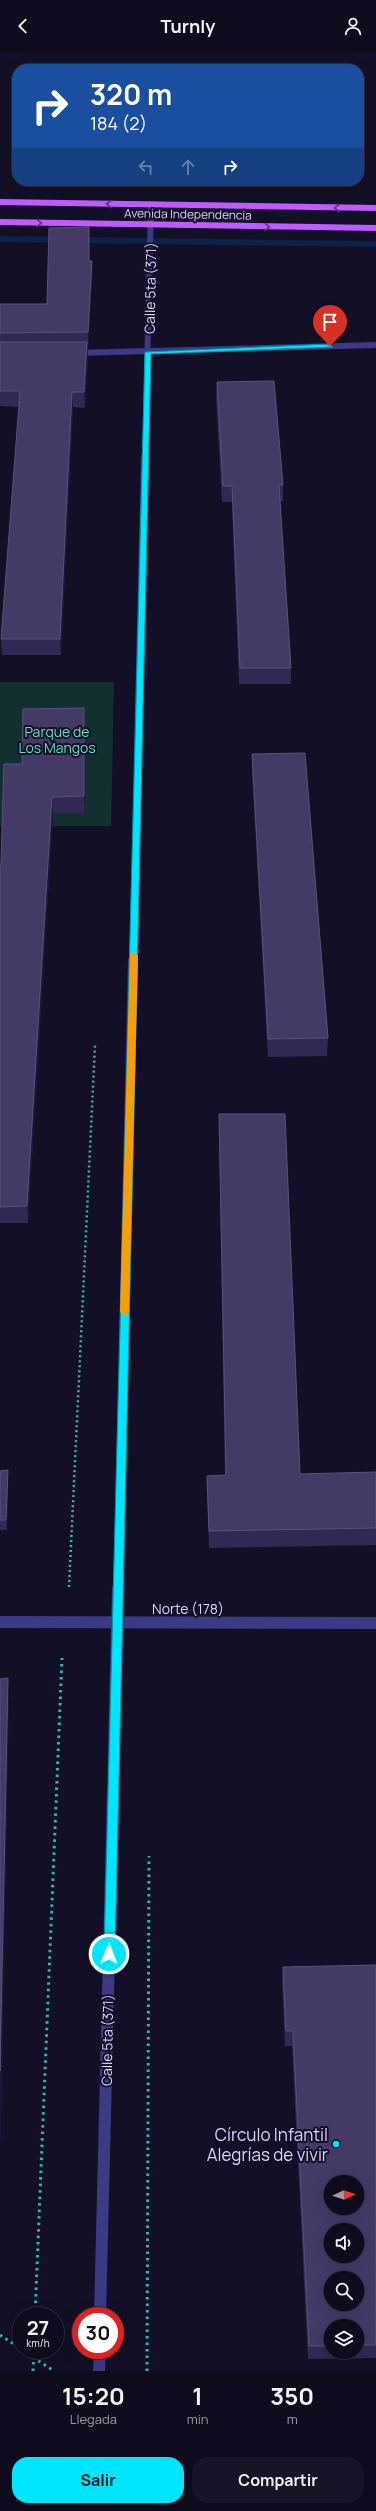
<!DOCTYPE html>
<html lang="es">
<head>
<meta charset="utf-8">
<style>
  :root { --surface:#0e0b1c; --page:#171425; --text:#f1f3f6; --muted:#9b9ba3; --line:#2e2b3b; --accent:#00e5ff }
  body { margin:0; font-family:Manrope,sans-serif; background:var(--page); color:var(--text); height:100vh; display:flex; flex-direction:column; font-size:15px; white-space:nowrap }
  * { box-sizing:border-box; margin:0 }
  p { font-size:13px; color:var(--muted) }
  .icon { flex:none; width:22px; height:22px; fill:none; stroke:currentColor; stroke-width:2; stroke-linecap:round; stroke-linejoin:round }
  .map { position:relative; height:2319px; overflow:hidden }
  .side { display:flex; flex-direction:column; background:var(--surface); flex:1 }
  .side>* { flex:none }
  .top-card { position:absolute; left:12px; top:12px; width:352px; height:122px; border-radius:16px; box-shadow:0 4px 16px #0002,0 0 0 1px var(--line); background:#1a4fa0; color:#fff; overflow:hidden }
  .needle { width:26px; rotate:86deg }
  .controls { position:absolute; left:324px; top:2123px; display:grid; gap:8px }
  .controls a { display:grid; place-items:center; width:40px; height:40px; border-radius:50%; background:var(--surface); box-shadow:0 4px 16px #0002,0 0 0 1px var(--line); font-size:20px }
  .speed { position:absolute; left:12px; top:2255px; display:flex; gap:8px; font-size:20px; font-weight:700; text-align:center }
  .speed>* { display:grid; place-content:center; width:52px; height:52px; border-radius:50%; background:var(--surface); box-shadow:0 4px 16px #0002,0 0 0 1px var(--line); line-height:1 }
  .speed small { font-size:10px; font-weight:400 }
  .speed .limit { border:6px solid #d22; background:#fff; color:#111 }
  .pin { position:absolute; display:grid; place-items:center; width:34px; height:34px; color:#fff; margin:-41px -17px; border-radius:50% 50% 50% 0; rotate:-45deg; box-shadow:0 0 4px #0007 }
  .pin .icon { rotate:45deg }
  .me { position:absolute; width:44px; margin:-22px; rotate:1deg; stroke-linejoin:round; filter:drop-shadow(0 0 3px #0008) }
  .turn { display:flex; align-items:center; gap:14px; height:84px; padding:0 12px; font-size:18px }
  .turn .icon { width:52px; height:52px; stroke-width:2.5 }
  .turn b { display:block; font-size:28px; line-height:34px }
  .lanes { display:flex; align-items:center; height:38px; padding:0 12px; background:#0003; justify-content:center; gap:20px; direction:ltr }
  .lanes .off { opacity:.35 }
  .eta { display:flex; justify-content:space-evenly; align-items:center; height:68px; text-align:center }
  .eta b { font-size:24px; font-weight:700; line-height:28px }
  .button { display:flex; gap:8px; margin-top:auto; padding:8px 12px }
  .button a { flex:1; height:46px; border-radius:16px; background:var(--accent); color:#111; font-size:16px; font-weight:700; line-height:46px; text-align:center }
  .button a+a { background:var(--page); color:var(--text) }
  header { display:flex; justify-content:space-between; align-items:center; height:52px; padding:0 12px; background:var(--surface); font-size:18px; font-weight:700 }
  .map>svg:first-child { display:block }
</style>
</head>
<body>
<header><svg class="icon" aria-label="back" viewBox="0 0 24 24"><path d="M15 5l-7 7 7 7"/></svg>Turnly<svg class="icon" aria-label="person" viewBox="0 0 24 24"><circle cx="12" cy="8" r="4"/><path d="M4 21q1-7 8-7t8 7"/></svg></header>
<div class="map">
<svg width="376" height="2319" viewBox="0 0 376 2319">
  <rect width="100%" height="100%" fill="#130f26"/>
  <path fill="#12302f" d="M0,630H114L111,774H0Z"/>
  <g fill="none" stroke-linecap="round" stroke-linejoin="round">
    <path fill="#0c2248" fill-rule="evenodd" d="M0,184L376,189V195L0,190Z"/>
    <path stroke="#2fb8b0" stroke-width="2.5" stroke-dasharray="2 3" stroke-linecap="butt" d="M69,1535L95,993"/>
    <path stroke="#2fb8b0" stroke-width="3" stroke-dasharray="2.5 4" stroke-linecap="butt" d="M35,2264L62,1606
      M0,2283L21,2297
      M22,2298L54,2319
      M33,2319L34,2298
      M147,2319L149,1804"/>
    <path stroke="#3d3a85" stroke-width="6" d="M74,301L376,293
      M145,405L151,152"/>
    <path stroke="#3d3a85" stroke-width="8" d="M133,909L145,404"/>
    <path stroke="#3d3a85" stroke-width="10" d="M118,1537L133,908"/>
    <path stroke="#3d3a85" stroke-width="12" d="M0,1570L376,1571
      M100,2264L118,1536
      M99,2319L100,2298"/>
    <path stroke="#c25bff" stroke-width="6" d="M0,150L376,156
      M0,170L376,176"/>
  </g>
  <path fill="#312854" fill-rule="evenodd" d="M89,175V209H92V224L88,296H87L88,305L85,356L73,355L61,603H2L1,587L19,355L0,354V252H47Z
    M217,330L283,433V449H280L291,616V632H239L232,450H222L216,346Z
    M84,656L85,761H53L28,1171H0V812H1L22,712Z
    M252,702L328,986L327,1004L268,1005L252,719Z
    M219,1062L300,1422L376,1420V1493L209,1496L207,1441V1424L225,1423L219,1079Z
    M8,1418V1428L7,1478H0V1419Z
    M376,1913V2306L308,2307L292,1994H285L282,1931L283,1915ZM331,2274H357V2300H331Z"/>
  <path fill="#1d163a" d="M92,209V224L88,296V280Z
    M87,290L88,305L85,356L84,340Z
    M72,340L73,355L61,603L60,587Z
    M84,656L85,673V761L84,744Z
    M52,745L53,761L28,1171L27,1154Z
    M8,1418V1428L7,1478L6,1468Z
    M8,1626L9,1643L1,2090L0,2085V2019Z"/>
  <path fill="#433a66" stroke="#5a527e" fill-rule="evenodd" d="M89,175V209H92L88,280L0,281V252H47L49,176Z
    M0,290H87L84,340H72L60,587H1L20,339H0Z
    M274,329L283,433H279L291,616H240L232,434H223L217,330Z
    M84,656V744L52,745L27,1154L0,1155V812H1L4,712H22L23,657Z
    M305,701L328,986L268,987L252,702Z
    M219,1062H285L300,1422L376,1420V1476L209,1479L207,1424L226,1423Z
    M8,1418L6,1468H0V1419Z
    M8,1626L0,2019V1627Z
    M376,1913V2293H357V2274H331V2294H309L293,1979H286L283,1915ZM331,2130H357V2156H331ZM331,2178H357V2204H331ZM331,2226H357V2252H331Z"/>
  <defs><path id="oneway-chevron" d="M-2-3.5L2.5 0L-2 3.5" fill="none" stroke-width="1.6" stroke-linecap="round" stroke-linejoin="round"/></defs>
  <g stroke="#623188">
    <use href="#oneway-chevron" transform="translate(109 152) rotate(-179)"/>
    <use href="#oneway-chevron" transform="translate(337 156) rotate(-179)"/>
    <use href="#oneway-chevron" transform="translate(39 171) rotate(1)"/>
    <use href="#oneway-chevron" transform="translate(267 175) rotate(1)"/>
  </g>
  <path fill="#00e5ff" stroke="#0095a6" d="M330,292L333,295L151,302L115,1902L109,1907L104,1902L145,300Z"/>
  <path fill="#f59e0b" d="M130,901L138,903L129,1260L125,1264L120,1260Z"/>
  <circle fill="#00e5ff" stroke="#130f26" stroke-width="1.5" cx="336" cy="2092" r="4"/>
  <g text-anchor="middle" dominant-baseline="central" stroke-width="4" stroke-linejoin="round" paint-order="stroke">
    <g font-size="12" fill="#d9d4ff" stroke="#130f26">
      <text transform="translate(188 162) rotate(1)">Avenida Independencia</text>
    </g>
    <g font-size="14" fill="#d9d4ff" stroke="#130f26">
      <text transform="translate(150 236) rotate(-89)">Calle 5ta (371)</text>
      <text x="188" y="1556">Norte (178)</text>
      <text transform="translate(107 1988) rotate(-89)">Calle 5ta (371)</text>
    </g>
    <g font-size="14" fill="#5fe0c0" stroke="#130f26">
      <text x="57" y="679">Parque de<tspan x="57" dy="16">Los Mangos</tspan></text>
    </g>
    <g font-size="17" fill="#d9d4ff" stroke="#130f26" text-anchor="end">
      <text x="328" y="2082">Círculo Infantil<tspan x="328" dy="20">Alegrías de vivir</tspan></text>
    </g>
  </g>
</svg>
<div class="controls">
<a><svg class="needle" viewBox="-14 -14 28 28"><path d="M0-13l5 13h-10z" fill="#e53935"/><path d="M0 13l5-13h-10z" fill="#9b9ba3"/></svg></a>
<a><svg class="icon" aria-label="sound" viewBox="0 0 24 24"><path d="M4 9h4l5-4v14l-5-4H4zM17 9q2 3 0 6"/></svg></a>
<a><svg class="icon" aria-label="search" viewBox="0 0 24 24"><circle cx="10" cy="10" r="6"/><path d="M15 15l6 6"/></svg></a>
<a><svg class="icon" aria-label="layers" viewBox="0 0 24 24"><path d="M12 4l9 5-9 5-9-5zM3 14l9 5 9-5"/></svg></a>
</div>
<div class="speed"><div>27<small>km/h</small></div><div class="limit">30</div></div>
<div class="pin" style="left:330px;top:294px;background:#d93025"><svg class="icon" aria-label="arrive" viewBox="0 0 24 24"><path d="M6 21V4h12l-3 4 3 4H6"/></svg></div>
<svg class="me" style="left:109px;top:1902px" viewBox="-20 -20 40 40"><circle r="17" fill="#00e5ff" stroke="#fff" stroke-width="3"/><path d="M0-11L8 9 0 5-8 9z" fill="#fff"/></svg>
<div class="top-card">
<div class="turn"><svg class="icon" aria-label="right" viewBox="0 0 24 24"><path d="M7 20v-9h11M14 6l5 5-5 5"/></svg><div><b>320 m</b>184 (2)</div></div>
<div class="lanes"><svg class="icon off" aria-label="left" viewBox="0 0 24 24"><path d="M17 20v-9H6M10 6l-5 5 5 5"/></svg><svg class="icon off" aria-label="ahead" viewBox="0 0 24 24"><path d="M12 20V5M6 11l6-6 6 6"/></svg><svg class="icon" aria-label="right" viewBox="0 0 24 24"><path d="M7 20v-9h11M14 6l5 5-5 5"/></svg></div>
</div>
</div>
<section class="side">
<div class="eta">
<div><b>15:20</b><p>Llegada</p></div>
<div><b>1</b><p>min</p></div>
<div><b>350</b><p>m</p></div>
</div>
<div class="button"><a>Salir</a><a>Compartir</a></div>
</section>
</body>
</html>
